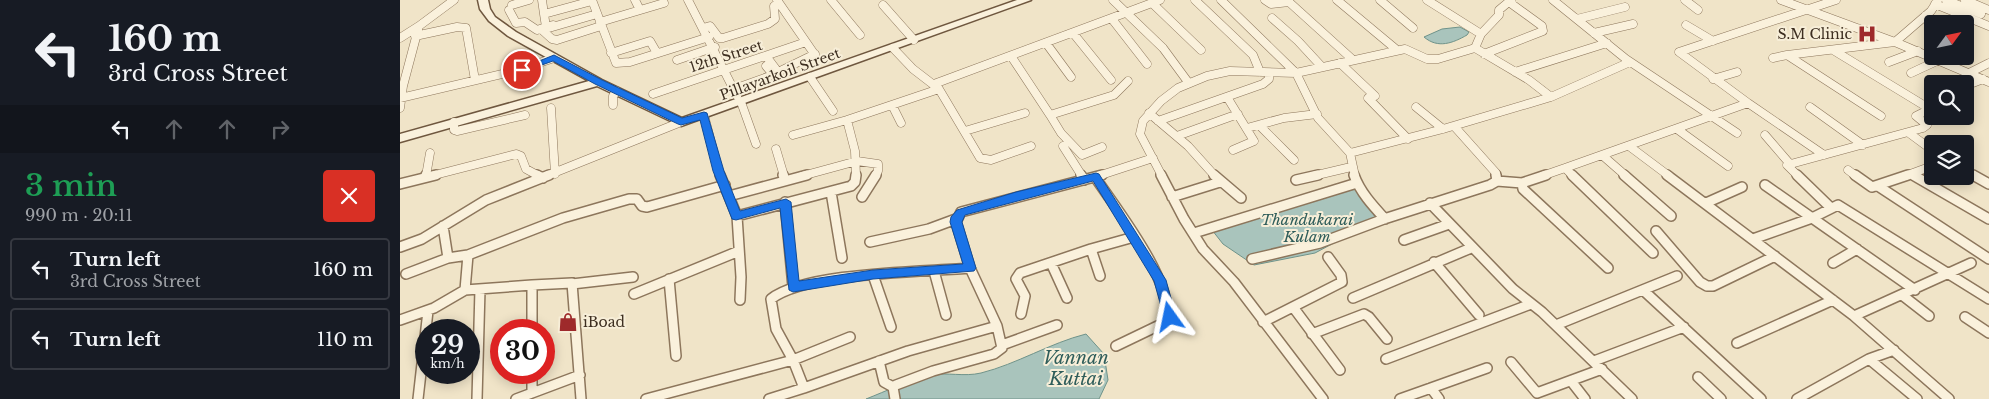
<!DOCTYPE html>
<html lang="en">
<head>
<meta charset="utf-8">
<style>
  :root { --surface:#171b24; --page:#242831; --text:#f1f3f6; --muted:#9ea1a6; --line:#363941 }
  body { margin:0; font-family:"Libre Baskerville",serif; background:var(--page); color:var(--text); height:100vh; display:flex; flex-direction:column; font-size:19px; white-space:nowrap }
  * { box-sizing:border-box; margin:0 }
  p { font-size:16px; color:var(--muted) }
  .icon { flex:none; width:28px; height:28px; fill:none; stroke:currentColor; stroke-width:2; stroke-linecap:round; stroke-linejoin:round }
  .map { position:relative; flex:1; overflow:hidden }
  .panel { display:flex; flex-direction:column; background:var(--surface); width:400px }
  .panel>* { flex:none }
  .hud { background:#171b24; color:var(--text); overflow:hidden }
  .needle { width:32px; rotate:57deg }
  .controls { position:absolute; left:1524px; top:15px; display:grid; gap:10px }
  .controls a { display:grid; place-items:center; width:50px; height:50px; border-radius:5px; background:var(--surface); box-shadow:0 2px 12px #0003; font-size:25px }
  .speed { position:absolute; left:15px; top:319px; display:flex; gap:10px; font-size:25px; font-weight:700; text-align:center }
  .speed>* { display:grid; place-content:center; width:65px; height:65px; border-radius:50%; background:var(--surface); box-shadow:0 2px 12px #0003; line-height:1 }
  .speed small { font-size:12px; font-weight:400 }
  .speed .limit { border:8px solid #d22; background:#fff; color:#111 }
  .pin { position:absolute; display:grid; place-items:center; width:42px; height:42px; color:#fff; margin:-21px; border:2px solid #fff; border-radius:50%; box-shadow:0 1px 5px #0007 }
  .me { position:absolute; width:55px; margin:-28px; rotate:348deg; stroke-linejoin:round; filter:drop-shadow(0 0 4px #0008) }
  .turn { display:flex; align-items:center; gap:18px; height:105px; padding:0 25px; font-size:22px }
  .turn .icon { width:65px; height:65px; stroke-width:2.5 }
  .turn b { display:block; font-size:35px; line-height:42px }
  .lanes { display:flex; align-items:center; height:48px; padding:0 25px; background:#0003; justify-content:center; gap:25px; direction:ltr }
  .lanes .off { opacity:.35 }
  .round { display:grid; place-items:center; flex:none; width:52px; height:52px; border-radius:5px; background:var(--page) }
  .head { display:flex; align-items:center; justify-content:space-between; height:85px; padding:0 25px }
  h1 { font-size:30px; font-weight:600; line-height:38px; color:#1e9e55 }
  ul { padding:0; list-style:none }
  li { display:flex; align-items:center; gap:15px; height:62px; margin:0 10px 8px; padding:0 15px; border:2px solid var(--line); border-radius:5px }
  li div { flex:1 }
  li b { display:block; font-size:19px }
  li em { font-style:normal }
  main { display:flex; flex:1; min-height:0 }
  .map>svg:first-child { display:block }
</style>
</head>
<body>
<main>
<section class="panel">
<div class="hud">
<div class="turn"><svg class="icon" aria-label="left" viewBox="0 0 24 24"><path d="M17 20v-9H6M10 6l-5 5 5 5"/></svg><div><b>160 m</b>3rd Cross Street</div></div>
<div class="lanes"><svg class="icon" aria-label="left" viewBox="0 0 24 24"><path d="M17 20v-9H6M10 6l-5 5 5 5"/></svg><svg class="icon off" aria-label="ahead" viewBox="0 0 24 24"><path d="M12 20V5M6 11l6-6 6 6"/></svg><svg class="icon off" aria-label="ahead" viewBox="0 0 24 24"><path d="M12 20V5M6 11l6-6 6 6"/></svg><svg class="icon off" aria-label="right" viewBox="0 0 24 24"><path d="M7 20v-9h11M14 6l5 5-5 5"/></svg></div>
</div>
<div class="head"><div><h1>3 min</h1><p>990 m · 20:11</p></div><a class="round" style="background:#d93025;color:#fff"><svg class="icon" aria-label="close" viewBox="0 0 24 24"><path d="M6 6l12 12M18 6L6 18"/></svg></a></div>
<ul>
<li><svg class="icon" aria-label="left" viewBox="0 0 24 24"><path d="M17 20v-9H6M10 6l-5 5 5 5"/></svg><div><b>Turn left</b><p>3rd Cross Street</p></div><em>160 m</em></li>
<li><svg class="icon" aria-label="left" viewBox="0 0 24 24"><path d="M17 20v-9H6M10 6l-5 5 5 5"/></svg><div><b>Turn left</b></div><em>110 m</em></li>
</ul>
</section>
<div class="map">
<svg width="1589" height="399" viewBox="0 0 1589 399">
  <rect width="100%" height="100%" fill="#f0e4c8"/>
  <path fill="#a9c4bc" stroke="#6f938a" d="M1060,27L1069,32L1067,35C1053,43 1038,49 1024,37L1042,29Z
    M957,187L977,220L915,253L854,265L823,244L812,230Z
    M686,334L704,354L708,380L699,399H466C484,392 514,378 531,375C547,372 564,377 581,373C617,364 650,343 686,334Z"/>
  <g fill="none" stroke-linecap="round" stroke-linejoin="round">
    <g stroke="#8d765c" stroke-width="9">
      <path id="street-far1" d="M142,0L144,14L192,1
        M192,0L216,63L230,62L309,37
        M235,0L240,10
        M288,0L337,96
        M377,0L415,55
        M431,0L460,35
        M713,0L763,48L788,82
        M795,0L853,55L860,72
        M821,0L896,73L918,118L950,153L955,176
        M865,0L871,4L889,2L952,59
        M937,0L997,50
        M980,0L1013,28
        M1027,0L1081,34
        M1153,0L1226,59L1337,133
        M1285,0L1298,10
        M1381,0L1492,41
        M1538,0L1531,11L1495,42L1589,82
        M1546,0L1581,14
        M1565,0L1589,10
        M752,3L801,50
        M1535,4L1589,26
        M112,5L129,0
        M483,5L514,40
        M109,10L116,23L125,22L137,30L146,27
        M144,14L146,27L153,25
        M197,14L142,30L152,39L157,40L201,26
        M1525,16L1542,24
        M872,18L898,41L922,67
        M712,19L747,64
        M1177,19L1225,7
        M200,22L264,3
        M1286,25L1313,41
        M303,28L310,26L319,38H323L368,24L375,19L374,6L379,3
        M673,33L711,80
        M1194,33L1233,24
        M15,36L57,27L66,28L75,80
        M0,38L19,26
        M646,43L671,77
        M493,48L513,69L539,89L580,158L591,160L631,146
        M211,53L250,41L257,53
        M1084,54L1143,31L1142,26L1109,2
        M366,56L378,72L415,54
        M611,56L650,115L714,95L728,81
        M1373,58L1387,55
        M277,60L315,47
        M1489,62L1518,51
        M940,63L975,96
        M1115,72L1207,43
        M1511,73L1539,60
        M1569,73L1589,63
        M410,77L433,111
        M1313,79L1337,72
        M534,84L760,0
        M1565,86L1583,79
        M334,89L370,76L371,72L366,66
        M253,94L406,42
        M827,97L854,141L833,150
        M1151,97L1230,62
        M0,98L115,71L154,58
        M968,98L1008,139
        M341,102L356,144
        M1348,103L1424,155
        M213,105V96L217,91
        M492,105L501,123
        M1016,107L1043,129
        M1410,107L1463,145
        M0,108L3,86L19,26L54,0
        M151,108L155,174
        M749,113L788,146L815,176
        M304,115L320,176
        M650,115L661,133L682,155L702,147
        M1481,116L1387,55L1495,42
        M758,121L863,84L869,79V73
        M54,122V130L57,131L125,115
        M859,125L894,160
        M1054,126L1096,173V176
        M847,128L884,118L917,114
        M1277,129L1328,166
        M565,131L625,113
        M1509,133L1532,150
        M393,135L447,120
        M1365,135L1390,164
        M777,136L838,114
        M663,146L682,176
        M1229,146L1269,176
        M376,149L384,176
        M950,153L1043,129L1151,97L1129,80L1075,48
        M1202,155L1226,176
        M1165,168L1348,103L1279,52L1436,0
        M1448,170L1456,176
        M1565,170L1575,176
        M1512,174L1515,176
        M26,176L30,153
        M31,176L116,154L121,156L126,169L139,176
        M146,176L281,122
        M402,176L457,161L478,164V171L475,176
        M456,176L455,151L447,120L539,89
        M698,176L753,158
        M762,176L740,134L743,121L761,101L778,88L807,76L830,71L896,73L1005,49L1027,59H1038L1075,48L1081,34L1099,15V10L1111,0
        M913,176L951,167
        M1142,176L1165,168L1173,176
        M1398,176L1387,165L1523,128L1527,125L1516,116L1530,109L1433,50
        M1505,176L1532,166"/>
    </g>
    <g stroke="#8d765c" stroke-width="12">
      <path id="street" d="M137,175L143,178
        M320,175L337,216L341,277L340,300
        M383,175L385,180
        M681,175L684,180
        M761,175L784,219L803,249L834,282L923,399
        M814,175L841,198
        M954,175C960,192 973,206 985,219
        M1146,175L1122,183L1123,189L1208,268
        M1172,175L1253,253
        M1224,175L1271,216
        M1267,175L1454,316L1549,399
        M1397,175L1431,208
        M1455,175L1472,187L1508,175
        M1513,175L1589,219
        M1573,175L1589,184
        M26,177V175
        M695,177C719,213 771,278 768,321L716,346
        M896,180L918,175
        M1097,181L1122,183
        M0,184L36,175
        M1365,185L1515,290
        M1478,186L1589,259
        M431,192L442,258
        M329,196L407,175
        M462,197L476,175
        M772,197L820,182
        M385,202L393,287
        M1030,203L1113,289L1142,312L1232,399
        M1306,203L1342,187
        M337,216L451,186L455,182L456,175
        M1256,231L1300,282L1307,286H1313L1375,256
        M794,233L957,183
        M1353,239L1412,218L1438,205L1589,299
        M1004,240L1049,224
        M470,242L529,229L556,219
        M0,247L22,239L86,200L149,175
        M691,249L700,276
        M68,255L163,218L229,199H237L242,206L247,207L325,185
        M852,259L920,243L984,219L1090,185L1097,181L1096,175
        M1034,262L1079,315
        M651,263L667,298
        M1433,263L1457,249
        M534,271L546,315
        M6,274L48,258
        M473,275L491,327
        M269,279L276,356
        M172,284L233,277
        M132,285L172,283L181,399
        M65,290L132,285V330
        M1243,290L1361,399
        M234,294L339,251
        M1502,295L1529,316
        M953,298L1071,248
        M893,307L940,370
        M621,314L625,296L616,279L620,273L691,249L734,237
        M1454,316L1571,263
        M1565,317L1589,333
        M0,320L34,308L65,290L68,255L48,258L43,226
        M863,322L942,282L941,275L928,257
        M1156,325L1277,276
        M912,334L964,314L969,317L987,339
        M1337,343L1433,300
        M602,345L657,325
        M986,359L1131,304
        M1469,359L1517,399
        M479,361L484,382L493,387
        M1194,361L1284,327
        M1111,362L1137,393L1202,369
        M1298,377L1321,399
        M1171,381L1185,399
        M404,388L508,351L597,326
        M132,393L180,375
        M18,399L28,311
        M77,399L80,289
        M116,399L132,393V372
        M246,399L393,360L376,329L371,299C405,272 523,272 570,268L556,222L561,212L702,175
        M369,399L404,388L393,360L450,337
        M495,399L493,387L496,385L533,371L594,354L602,348L597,326L570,268
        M1000,399L1031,388
        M1039,399L1031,388L1087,368
        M1397,399L1469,359L1494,350"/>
    </g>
    <g stroke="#6f573f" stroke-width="3">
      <path id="secondary" d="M78,0H88L90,9L95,17L116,32L202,80L282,118L617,0H631L281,126L197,86L0,142V134L189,81L108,36L89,21L80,9Z"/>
    </g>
    <use href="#street-far1" stroke="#faf1dc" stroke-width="8"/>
    <use href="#street" stroke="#faf1dc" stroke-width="9"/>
    <use href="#secondary" fill="#faf1dc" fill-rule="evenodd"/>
  </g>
  <path fill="#1a73e8" stroke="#114b97" d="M154,55L202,80L282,118L304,112L307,113L324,171L340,211L386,199L391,202L399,281L473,270L563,264L550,222L551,217L557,210L616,192L696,173L699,174L766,280L776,317L774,321L770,322L765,321L754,281L693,181L565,215L562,222L576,268L574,271L473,279L393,292L389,290L380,208L336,220L332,219L313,171L300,120L281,125L278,124L195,84L153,61L122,72L117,70Z"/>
  <defs>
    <g id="hospital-bare" transform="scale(1.5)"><path d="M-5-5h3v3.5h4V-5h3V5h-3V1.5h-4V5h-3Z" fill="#9e2a2b" stroke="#f7eed8" stroke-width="2.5" paint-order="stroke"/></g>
    <g id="shop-bare" transform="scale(1.5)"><path d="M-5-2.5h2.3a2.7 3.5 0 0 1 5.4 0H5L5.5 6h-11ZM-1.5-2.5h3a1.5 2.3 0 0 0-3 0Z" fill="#9e2a2b" stroke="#f7eed8" stroke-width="2.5" paint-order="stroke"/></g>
  </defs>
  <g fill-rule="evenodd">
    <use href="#hospital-bare" x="1467" y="34"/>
    <use href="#shop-bare" x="168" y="322"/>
  </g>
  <g text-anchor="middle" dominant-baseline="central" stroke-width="4" stroke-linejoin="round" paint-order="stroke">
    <g font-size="14" fill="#3d2e20" stroke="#f7eed8" text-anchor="end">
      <text x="1452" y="34">S.M Clinic</text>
      <text x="183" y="322" text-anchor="start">iBoad</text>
    </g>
    <g font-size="14" fill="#3d2e20" stroke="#f7eed8">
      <text transform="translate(326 56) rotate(-18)">12th Street</text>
      <text transform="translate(380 74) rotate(-20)">Pillayarkoil Street</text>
    </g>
    <g font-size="15" font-style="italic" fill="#2f5d5a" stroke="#f7eed8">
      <text x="907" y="219">Thandukarai<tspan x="907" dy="17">Kulam</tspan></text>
    </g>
    <g font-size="18" font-style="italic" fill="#2f5d5a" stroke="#f7eed8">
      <text x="676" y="358">Vannan<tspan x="676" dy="21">Kuttai</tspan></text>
    </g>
  </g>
</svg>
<div class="controls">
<a><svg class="needle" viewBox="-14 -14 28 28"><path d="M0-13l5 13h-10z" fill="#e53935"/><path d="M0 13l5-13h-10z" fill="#9ea1a6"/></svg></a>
<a><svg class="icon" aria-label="search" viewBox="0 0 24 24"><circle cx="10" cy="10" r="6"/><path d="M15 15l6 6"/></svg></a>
<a><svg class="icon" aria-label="layers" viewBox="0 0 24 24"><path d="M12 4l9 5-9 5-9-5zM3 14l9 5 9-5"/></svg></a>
</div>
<div class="speed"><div>29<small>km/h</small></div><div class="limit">30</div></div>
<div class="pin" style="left:122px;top:70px;background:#d93025"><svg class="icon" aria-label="arrive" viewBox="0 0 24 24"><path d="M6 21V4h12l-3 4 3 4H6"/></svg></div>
<svg class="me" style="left:770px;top:317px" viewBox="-20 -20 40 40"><path d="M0-17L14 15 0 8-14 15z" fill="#1a73e8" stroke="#fff" stroke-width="4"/></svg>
</div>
</main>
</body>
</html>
